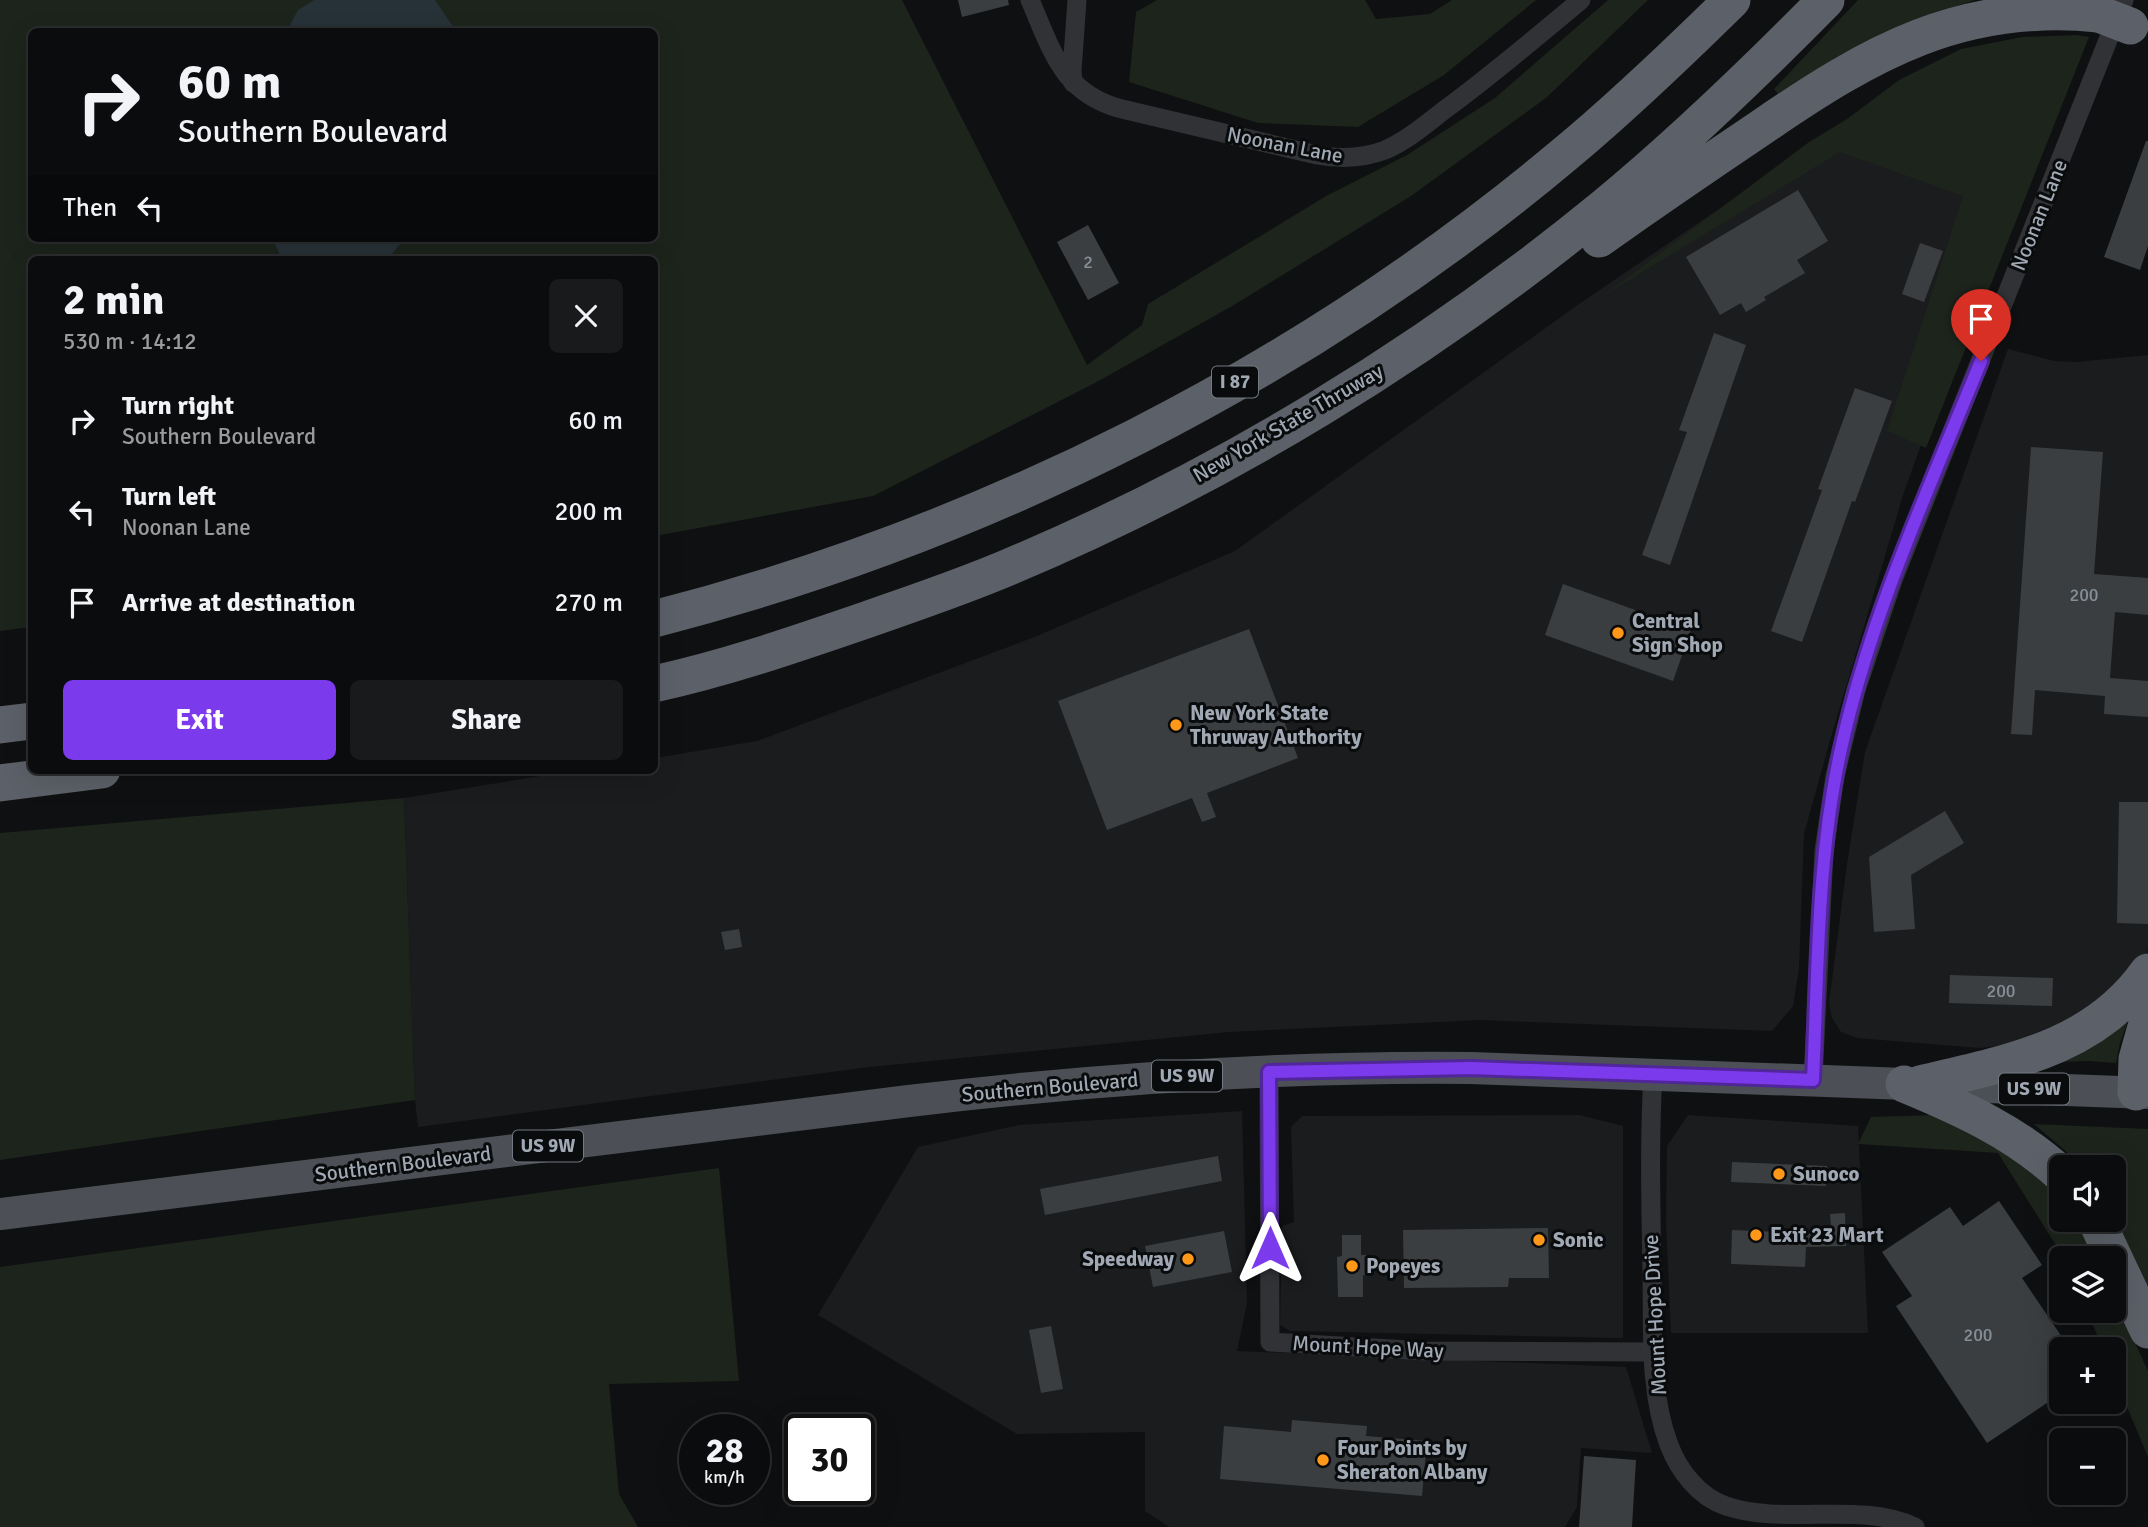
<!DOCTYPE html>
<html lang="en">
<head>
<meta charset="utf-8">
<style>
  :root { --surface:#0b0c0d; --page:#191a1b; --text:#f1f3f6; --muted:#9a9b9d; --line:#2b2c2e; --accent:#7c3aed }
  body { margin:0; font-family:Signika,sans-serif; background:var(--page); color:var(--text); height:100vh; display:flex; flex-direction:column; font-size:26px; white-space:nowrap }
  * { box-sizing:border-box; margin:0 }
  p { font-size:23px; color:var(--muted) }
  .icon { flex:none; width:38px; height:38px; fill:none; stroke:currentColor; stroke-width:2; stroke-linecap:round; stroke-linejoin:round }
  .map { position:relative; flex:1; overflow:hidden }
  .drawer { position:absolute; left:28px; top:256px; width:630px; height:518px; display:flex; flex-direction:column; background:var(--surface); border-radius:10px; box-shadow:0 7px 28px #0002,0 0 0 2px var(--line) }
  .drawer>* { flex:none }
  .hud { position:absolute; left:28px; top:28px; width:630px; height:214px; border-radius:10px; box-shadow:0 7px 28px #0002,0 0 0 2px var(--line); background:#0b0c0d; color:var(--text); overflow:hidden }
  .controls { position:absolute; left:2049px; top:1155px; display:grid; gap:14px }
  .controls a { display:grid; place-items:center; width:77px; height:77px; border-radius:10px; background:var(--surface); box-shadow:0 7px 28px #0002,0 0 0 2px var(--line); font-size:35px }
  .speed { position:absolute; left:679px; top:1414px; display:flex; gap:14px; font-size:35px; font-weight:700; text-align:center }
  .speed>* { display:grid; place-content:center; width:91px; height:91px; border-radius:50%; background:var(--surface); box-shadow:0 7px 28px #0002,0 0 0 2px var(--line); line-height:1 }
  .speed small { font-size:18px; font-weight:400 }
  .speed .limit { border:4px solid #111; border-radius:10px; background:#fff; color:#111 }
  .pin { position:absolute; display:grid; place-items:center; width:60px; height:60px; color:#fff; margin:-72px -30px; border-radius:50% 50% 50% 0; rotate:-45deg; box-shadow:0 0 7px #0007 }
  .pin .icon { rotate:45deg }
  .me { position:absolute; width:77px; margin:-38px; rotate:0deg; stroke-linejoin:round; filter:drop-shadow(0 0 5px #0008) }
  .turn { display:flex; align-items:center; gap:24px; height:147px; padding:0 35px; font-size:32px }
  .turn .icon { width:91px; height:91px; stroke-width:2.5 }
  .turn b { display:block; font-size:49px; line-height:60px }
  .then { display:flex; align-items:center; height:66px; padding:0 35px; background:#0003; gap:14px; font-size:26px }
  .round { display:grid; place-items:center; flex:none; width:74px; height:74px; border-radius:10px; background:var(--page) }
  .head { display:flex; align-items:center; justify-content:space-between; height:119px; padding:0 35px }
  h1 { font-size:42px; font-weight:700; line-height:52px }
  .cta { display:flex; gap:14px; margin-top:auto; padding:14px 35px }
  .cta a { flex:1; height:80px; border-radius:10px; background:var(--accent); color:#fff; font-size:28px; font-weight:700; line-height:80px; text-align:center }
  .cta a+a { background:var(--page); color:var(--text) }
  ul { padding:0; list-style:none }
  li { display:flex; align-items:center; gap:21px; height:91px; padding:0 35px }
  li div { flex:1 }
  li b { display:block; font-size:26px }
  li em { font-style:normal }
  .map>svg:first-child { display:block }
</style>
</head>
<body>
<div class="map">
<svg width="2148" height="1527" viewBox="0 0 2148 1527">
  <rect width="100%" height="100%" fill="#0f1011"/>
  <path fill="#1b1c1e" d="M1865,122L2029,148L1904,492L1829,744L1804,834L1799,968L1793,1006L1772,1031L1481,1020L1229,1032L869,1067L418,1127L415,1100L404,798L578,770H654L655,758L757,741L1037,636L1235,551L1579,304L1788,162Z
    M2008,349L2054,361L2076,362L2148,355V950L2124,983L2094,1011L2025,1043L1979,1048L1857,1038L1841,1032L1832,1018L1829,1003L1847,864L1865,752Z
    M1242,1111L1247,1303L1237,1351L1626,1367L1652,1453L1581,1448L1577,1507L1565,1527H1169L1145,1511V1432L1017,1434L818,1315L918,1147L1019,1125Z
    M1579,1115L1623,1126V1338L1290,1331L1280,1325L1282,1226L1294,1222L1291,1127L1302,1116Z
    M1688,1115L1858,1126L1868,1333H1671L1666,1222L1667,1146Z"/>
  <path fill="#1c241c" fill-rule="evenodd" d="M0,0H902L1087,365L1142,325L1148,304L1328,195L1407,155L1495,98L1608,0H1648L1546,98L1411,196L1234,305L1095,383L873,496L655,536L654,259H32L31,627L0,631ZM32,32H654V238H32Z
    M1157,0H1365L1376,19L1430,14L1452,0H1536L1444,75L1358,127L1258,123L1129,82L1136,12Z
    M1858,0H1975L1932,14L1835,58L1781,98L1774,89Z
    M2076,35L2089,37L1926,448L1887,431L1963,196L1840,152L1603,296L1809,142L1847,119L1899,80L1961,49L2022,37Z
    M404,798L415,1100L0,1160V833Z
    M2129,1018L2120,1043L2116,1063L2089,1061L2058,1062Z
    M1934,1115L2026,1160L2061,1196L2062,1220H2076L2096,1258H2064L1998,1153L1858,1144L1871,1117Z
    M2034,1124L2148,1129V1302L2114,1220V1167H2080L2076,1160Z
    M719,1168L739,1381L609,1384L619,1494L638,1527H0V1267Z
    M2114,1297L2148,1371V1457L2114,1376V1349H2103L2087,1311H2114Z"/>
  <path fill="#273238" d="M314,0H435L456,31H287L298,10Z
    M272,238H405L388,259H282Z"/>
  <path fill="#3b3e41" d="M958,0H1008L1009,5L962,17Z
    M2146,141H2148V246L2140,270L2104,257Z
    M1798,190L1828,241L1797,260L1805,273L1764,297L1766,300L1746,312L1741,303L1720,315L1686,257Z
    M1088,225L1119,283L1088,300L1057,242Z
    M1920,243L1943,251L1924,302L1902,294Z
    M1714,333L1746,345L1670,565L1642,555L1687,432L1679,430Z
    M1855,388L1892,401L1855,502L1852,501L1802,642L1771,631L1822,490L1818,489Z
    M2031,447L2103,452L2094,574L2148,578V615L2115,612L2110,678L2148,681V717L2104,714L2105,696L2035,690L2032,735L2011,734Z
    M1563,584L1691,630L1673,681L1545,635Z
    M1249,629L1298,758L1207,793L1216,817L1202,822L1192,798L1107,830L1058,701Z
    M2119,802H2148V924L2117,923Z
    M1945,811L1964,843L1911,875L1915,929L1874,932L1869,857Z
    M739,929L742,947L725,950L721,932Z
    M1950,975L2053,978L2052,1006L1949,1003Z
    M1218,1156L1222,1181L1045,1215L1040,1189Z
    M1732,1162L1827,1166L1826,1186L1731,1182Z
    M1999,1201L2042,1265L2022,1278L2070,1349H2062V1393L1987,1443L1896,1306L1912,1296L1882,1252L1950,1207L1963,1226Z
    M1845,1213L1846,1246L1806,1247L1805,1267L1731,1264L1732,1230L1826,1234V1226H1831L1830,1214Z
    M1548,1228L1549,1278H1509L1508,1287L1404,1288L1403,1230Z
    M1224,1231L1232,1272L1153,1287L1145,1246Z
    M1342,1235H1361V1255H1367V1275H1363V1297H1338L1337,1257L1342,1256Z
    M1051,1326L1063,1389L1041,1393L1029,1330Z
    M1292,1420L1367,1426L1366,1436L1427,1441L1422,1496L1220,1479L1224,1426L1291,1432Z
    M1584,1456L1636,1460L1632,1527H1579Z"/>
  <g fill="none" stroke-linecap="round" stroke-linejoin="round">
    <path stroke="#303236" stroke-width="19" d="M1030,0C1052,51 1063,94 1122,109L1317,155C1340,159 1362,159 1385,150C1408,140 1427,123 1447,108C1493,74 1537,37 1581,0
      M1073,83L1072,71L1077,0
      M1269,1072L1270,1342L1426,1351L1654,1352
      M1653,1074C1649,1142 1651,1209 1652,1277C1653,1332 1649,1392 1669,1445C1679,1471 1699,1497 1726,1506C1785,1526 1860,1501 1915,1527
      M1813,1080L1824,851L1835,776L1856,690L1893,580L2124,0"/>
    <path stroke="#4c4f55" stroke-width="32" d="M0,1214L909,1101C1095,1079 1283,1066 1471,1068L2148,1093"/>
    <path stroke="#5c6068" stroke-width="37" d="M1599,239C1653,201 1707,164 1762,127C1870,53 1961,0 2099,14
      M654,619C985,534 1303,374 1565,154C1623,106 1678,53 1732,0
      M654,684C727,668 796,644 866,620C914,603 962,587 1009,567C1221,478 1426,353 1604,207C1682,143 1755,72 1826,0
      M0,725L32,721
      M0,783L102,770
      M1904,1084C1962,1108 2015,1132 2062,1175
      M1920,1084C2006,1063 2093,1050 2148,972
      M2136,1092L2137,1059L2148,1020
      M2096,1220L2148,1330"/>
    <path stroke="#5c6068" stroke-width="37" d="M2099,14L2130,26"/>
  </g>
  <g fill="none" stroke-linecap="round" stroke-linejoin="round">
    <g stroke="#51269a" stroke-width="18">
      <path id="route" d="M1270,1248L1269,1072L1471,1068L1813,1080C1818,970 1817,857 1841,749C1870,616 1930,486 1981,361"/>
    </g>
    <use href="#route" stroke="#7c3aed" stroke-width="12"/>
  </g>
  <g fill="#ff9819" stroke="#0a0b0c" stroke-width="2.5">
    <circle cx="1618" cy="633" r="7"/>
    <circle cx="1176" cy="725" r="7"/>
    <circle cx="1779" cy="1174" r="7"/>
    <circle cx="1756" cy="1235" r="7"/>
    <circle cx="1539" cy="1240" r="7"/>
    <circle cx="1188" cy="1259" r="7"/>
    <circle cx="1352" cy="1266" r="7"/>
    <circle cx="1323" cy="1460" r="7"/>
  </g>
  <g text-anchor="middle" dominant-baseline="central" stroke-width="6" stroke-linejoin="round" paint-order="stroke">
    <g font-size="18" fill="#868e96">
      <text x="1088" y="262">2</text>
      <text x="2084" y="595">200</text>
      <text x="2001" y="991">200</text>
      <text x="1978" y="1335">200</text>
    </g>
    <g fill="#0a0b0c" stroke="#727981" stroke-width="2">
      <rect x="1212" y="366.5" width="46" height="31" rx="5"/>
      <rect x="1152" y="1060.5" width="70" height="31" rx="5"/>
      <rect x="1999" y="1073.5" width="70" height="31" rx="5"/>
      <rect x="513" y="1130.5" width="70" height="31" rx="5"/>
    </g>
    <g font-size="19" font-weight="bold" fill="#9fa8b3">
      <text x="1235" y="382">I 87</text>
      <text x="1187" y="1076">US 9W</text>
      <text x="2034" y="1089">US 9W</text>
      <text x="548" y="1146">US 9W</text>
    </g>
    <g font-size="21" fill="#9fa8b3" stroke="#0a0b0c">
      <text transform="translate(1285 145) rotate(11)">Noonan Lane</text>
      <text transform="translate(2039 215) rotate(-68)">Noonan Lane</text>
      <text transform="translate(1288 423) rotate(-30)">New York State Thruway</text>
      <text transform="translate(1050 1087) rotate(-5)">Southern Boulevard</text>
      <text transform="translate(403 1164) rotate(-7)">Southern Boulevard</text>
      <text transform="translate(1655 1315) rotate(-93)">Mount Hope Drive</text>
      <text transform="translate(1368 1347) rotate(3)">Mount Hope Way</text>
    </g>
    <g font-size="21" font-weight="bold" fill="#9fa8b3" stroke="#0a0b0c" text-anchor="start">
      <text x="1632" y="621">Central<tspan x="1632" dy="24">Sign Shop</tspan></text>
      <text x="1190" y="713">New York State<tspan x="1190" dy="24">Thruway Authority</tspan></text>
      <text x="1793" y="1174">Sunoco</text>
      <text x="1770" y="1235">Exit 23 Mart</text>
      <text x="1553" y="1240">Sonic</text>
      <text x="1174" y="1259" text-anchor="end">Speedway</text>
      <text x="1366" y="1266">Popeyes</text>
      <text x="1337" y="1448">Four Points by<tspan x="1337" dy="24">Sheraton Albany</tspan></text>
    </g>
  </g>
</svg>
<div class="controls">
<a><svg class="icon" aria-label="sound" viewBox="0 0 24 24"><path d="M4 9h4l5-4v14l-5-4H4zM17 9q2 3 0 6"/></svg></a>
<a><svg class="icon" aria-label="layers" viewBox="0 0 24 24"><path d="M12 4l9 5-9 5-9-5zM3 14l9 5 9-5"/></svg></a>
<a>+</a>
<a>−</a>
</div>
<div class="speed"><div>28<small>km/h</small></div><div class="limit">30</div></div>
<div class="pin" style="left:1981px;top:361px;background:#d93025"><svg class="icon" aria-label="arrive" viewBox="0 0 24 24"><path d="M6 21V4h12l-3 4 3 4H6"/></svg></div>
<svg class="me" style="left:1270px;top:1248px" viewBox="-20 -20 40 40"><path d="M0-17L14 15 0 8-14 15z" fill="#7c3aed" stroke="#fff" stroke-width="4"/></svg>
<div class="hud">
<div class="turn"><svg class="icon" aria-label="right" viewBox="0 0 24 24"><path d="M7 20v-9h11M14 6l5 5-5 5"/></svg><div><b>60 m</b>Southern Boulevard</div></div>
<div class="then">Then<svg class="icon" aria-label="left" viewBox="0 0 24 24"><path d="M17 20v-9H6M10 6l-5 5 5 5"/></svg></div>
</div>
<section class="drawer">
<div class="head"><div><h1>2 min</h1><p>530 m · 14:12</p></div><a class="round"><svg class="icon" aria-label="close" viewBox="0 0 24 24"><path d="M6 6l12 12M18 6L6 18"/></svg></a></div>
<ul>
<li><svg class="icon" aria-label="right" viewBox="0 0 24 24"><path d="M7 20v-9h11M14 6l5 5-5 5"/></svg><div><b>Turn right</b><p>Southern Boulevard</p></div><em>60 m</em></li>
<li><svg class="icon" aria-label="left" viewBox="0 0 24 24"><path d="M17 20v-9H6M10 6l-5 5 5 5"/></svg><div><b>Turn left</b><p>Noonan Lane</p></div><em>200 m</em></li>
<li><svg class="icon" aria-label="arrive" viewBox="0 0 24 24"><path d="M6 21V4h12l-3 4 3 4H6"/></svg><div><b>Arrive at destination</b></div><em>270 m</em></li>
</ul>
<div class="cta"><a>Exit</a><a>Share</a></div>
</section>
</div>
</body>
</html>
